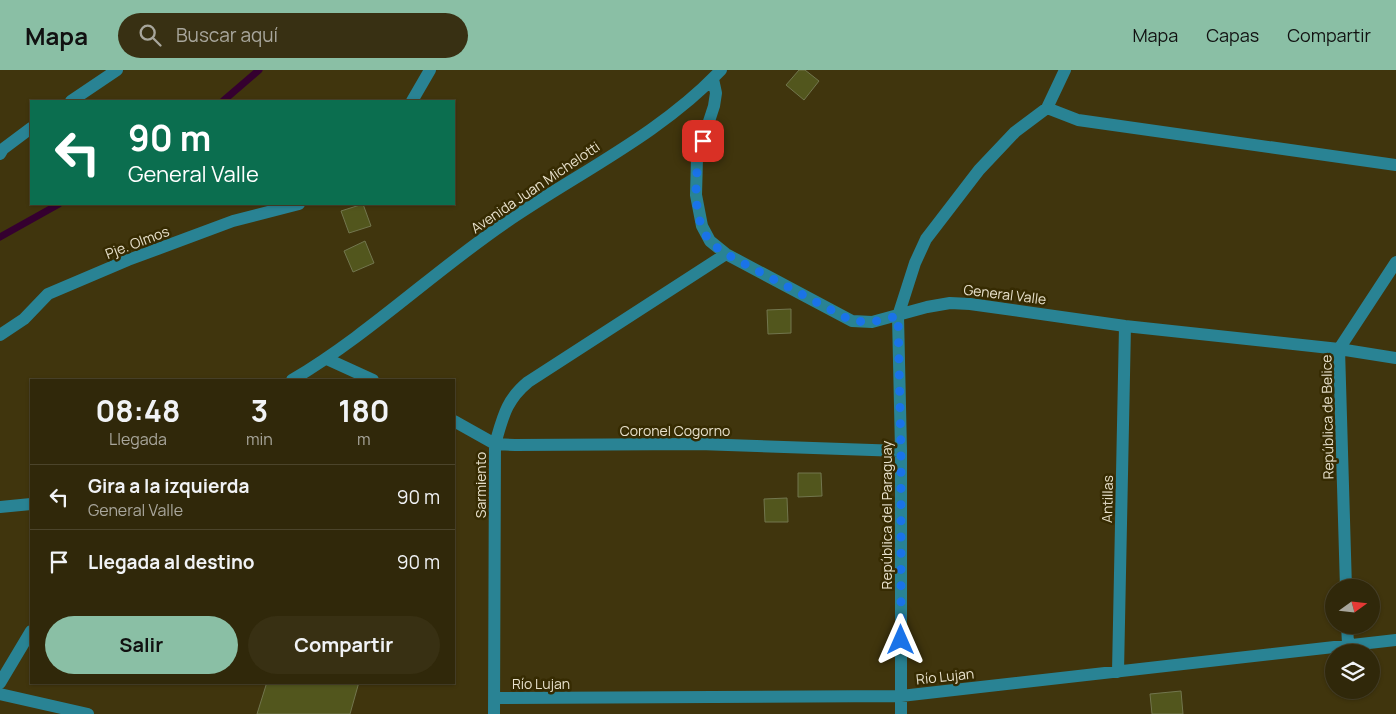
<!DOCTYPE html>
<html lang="es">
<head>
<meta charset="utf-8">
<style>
  :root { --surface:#30280a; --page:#383013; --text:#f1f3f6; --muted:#a8a69c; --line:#4b442b; --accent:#8abfa5 }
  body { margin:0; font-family:Manrope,sans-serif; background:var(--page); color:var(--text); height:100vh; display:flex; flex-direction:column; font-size:19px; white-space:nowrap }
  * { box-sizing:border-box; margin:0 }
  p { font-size:16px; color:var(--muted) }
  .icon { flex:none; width:28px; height:28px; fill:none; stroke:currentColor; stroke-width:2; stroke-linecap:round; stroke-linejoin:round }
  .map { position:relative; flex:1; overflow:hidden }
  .details { position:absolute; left:30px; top:309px; width:425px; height:305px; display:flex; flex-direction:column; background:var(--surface); border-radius:0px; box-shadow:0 1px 4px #0004,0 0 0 1px var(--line) }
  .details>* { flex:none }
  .guide { position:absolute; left:30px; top:30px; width:425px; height:105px; border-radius:0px; box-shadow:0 1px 4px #0004,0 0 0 1px var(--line); background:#0b6e4f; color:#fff; overflow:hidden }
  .needle { width:32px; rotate:75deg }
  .tools { position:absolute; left:1325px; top:509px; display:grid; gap:10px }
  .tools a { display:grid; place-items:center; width:55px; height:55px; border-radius:50%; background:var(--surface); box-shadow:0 1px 4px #0004,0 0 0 1px var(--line); font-size:25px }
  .pin { position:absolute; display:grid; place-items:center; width:42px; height:42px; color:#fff; margin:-21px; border-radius:10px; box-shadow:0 2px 8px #0006 }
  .me { position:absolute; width:55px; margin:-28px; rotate:0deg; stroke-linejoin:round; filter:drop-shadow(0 0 4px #0008) }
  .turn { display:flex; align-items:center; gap:18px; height:105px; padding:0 15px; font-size:22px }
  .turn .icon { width:65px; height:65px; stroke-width:2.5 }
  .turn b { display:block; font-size:35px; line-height:42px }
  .eta { display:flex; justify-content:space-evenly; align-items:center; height:85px; text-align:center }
  .eta b { font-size:30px; font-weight:700; line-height:35px }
  .button { display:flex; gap:10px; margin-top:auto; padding:10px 15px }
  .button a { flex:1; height:58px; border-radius:30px; background:var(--accent); color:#111; font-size:20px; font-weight:700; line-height:58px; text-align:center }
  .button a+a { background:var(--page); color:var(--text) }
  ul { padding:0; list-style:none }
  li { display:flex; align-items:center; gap:15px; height:65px; padding:0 15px; border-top:1px solid var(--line) }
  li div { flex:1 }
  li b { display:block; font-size:19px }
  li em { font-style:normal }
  header { display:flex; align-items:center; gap:30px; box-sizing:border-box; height:70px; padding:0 25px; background:var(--accent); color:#111 }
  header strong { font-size:24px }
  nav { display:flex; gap:28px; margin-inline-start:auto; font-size:18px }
  .search { width:350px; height:45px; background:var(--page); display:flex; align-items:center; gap:12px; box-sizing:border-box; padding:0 18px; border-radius:28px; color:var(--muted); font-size:19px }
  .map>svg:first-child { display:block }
</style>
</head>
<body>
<header>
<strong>Mapa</strong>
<div class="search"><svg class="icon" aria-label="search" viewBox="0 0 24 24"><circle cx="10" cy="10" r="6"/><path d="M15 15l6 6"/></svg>Buscar aquí</div>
<nav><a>Mapa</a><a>Capas</a><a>Compartir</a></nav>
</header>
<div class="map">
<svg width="1396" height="644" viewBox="0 0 1396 644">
  <rect width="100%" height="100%" fill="#40350d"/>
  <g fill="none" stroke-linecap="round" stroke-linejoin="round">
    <path stroke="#350030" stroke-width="7" d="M223,31L259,0
      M0,167L59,134"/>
  </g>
  <path fill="#52561d" stroke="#72764e" d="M799,0H805L819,11L804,30L786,15Z
    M363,134L371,156L349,163L341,141Z
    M365,171L374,193L353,202L344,181Z
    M791,239V263L768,264L767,240Z
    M798,403H821L822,426L798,427Z
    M787,428L788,452H765L764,429Z
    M267,612H359L350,644H257Z
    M1181,621L1183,644H1152L1150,624Z"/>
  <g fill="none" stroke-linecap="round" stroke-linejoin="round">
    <path stroke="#298394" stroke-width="12" d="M713,9L716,23L714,36L697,88L696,125L702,156L710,171L726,184L852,251L872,252L927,237L950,233L970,234L1125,256L1339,279L1396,288
      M71,31L117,0
      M412,31L430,0
      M1047,38L1078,50L1396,95
      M0,84L3,79L31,58
      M0,265L24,249L48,224L128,190L233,151L299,134
      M327,289L373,310
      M292,310C368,265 432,203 505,153C576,104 661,64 721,0
      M454,351L495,374L515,375L699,374L901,381
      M0,437L31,434
      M1346,518L1339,279L1396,192
      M1347,555L1348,574
      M1118,602L1125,256
      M0,613L31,561
      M0,624L88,644
      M494,628L901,626L1396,570
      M494,644L495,374C503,347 506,330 528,312L726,184
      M901,644V381L898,246L915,193L926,169L979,100L1015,62L1047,38L1065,0"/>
  </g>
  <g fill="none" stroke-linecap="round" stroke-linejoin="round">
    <path stroke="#1a73e8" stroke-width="9" stroke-dasharray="0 16.2" d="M703,71C695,97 690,150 711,172C715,177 721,180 726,184L852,251L872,252L898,246L901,381V570"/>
  </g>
  <g text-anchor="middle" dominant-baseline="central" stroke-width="5" stroke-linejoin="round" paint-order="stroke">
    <g font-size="14" fill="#e8e1cc" stroke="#362b02">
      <text transform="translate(535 117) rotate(-34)">Avenida Juan Michelotti</text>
      <text transform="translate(137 172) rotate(-21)">Pje. Olmos</text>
      <text transform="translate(1005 224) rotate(7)">General Valle</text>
      <text transform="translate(1327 347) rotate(-91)">República de Belice</text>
      <text x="675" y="360">Coronel Cogorno</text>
      <text transform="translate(480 415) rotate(-90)">Sarmiento</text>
      <text transform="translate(1107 429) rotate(-89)">Antillas</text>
      <text transform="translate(886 445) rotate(-90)">República del Paraguay</text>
      <text transform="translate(945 606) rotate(-6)">Río Lujan</text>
      <text x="541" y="613">Río Lujan</text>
    </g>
  </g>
</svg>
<div class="tools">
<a><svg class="needle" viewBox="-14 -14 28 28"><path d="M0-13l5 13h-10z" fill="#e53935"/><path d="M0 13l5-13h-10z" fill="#a8a69c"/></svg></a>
<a><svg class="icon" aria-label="layers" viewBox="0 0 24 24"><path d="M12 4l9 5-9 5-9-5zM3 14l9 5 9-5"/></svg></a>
</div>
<div class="pin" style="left:703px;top:71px;background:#d93025"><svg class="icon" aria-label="arrive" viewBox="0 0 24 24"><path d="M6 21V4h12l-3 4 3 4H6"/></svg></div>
<svg class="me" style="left:901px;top:570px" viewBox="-20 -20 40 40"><path d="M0-17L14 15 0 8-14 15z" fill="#1a73e8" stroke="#fff" stroke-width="4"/></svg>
<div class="guide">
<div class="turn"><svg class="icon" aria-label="left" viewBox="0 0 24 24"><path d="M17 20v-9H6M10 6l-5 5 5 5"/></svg><div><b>90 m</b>General Valle</div></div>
</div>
<section class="details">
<div class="eta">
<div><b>08:48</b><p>Llegada</p></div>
<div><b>3</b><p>min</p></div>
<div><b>180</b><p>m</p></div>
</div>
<ul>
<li><svg class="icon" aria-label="left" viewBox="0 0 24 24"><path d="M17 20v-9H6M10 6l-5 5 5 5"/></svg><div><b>Gira a la izquierda</b><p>General Valle</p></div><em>90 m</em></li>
<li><svg class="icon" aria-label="arrive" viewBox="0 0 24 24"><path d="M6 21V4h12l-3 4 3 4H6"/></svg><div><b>Llegada al destino</b></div><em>90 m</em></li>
</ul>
<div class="button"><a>Salir</a><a>Compartir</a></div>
</section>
</div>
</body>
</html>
